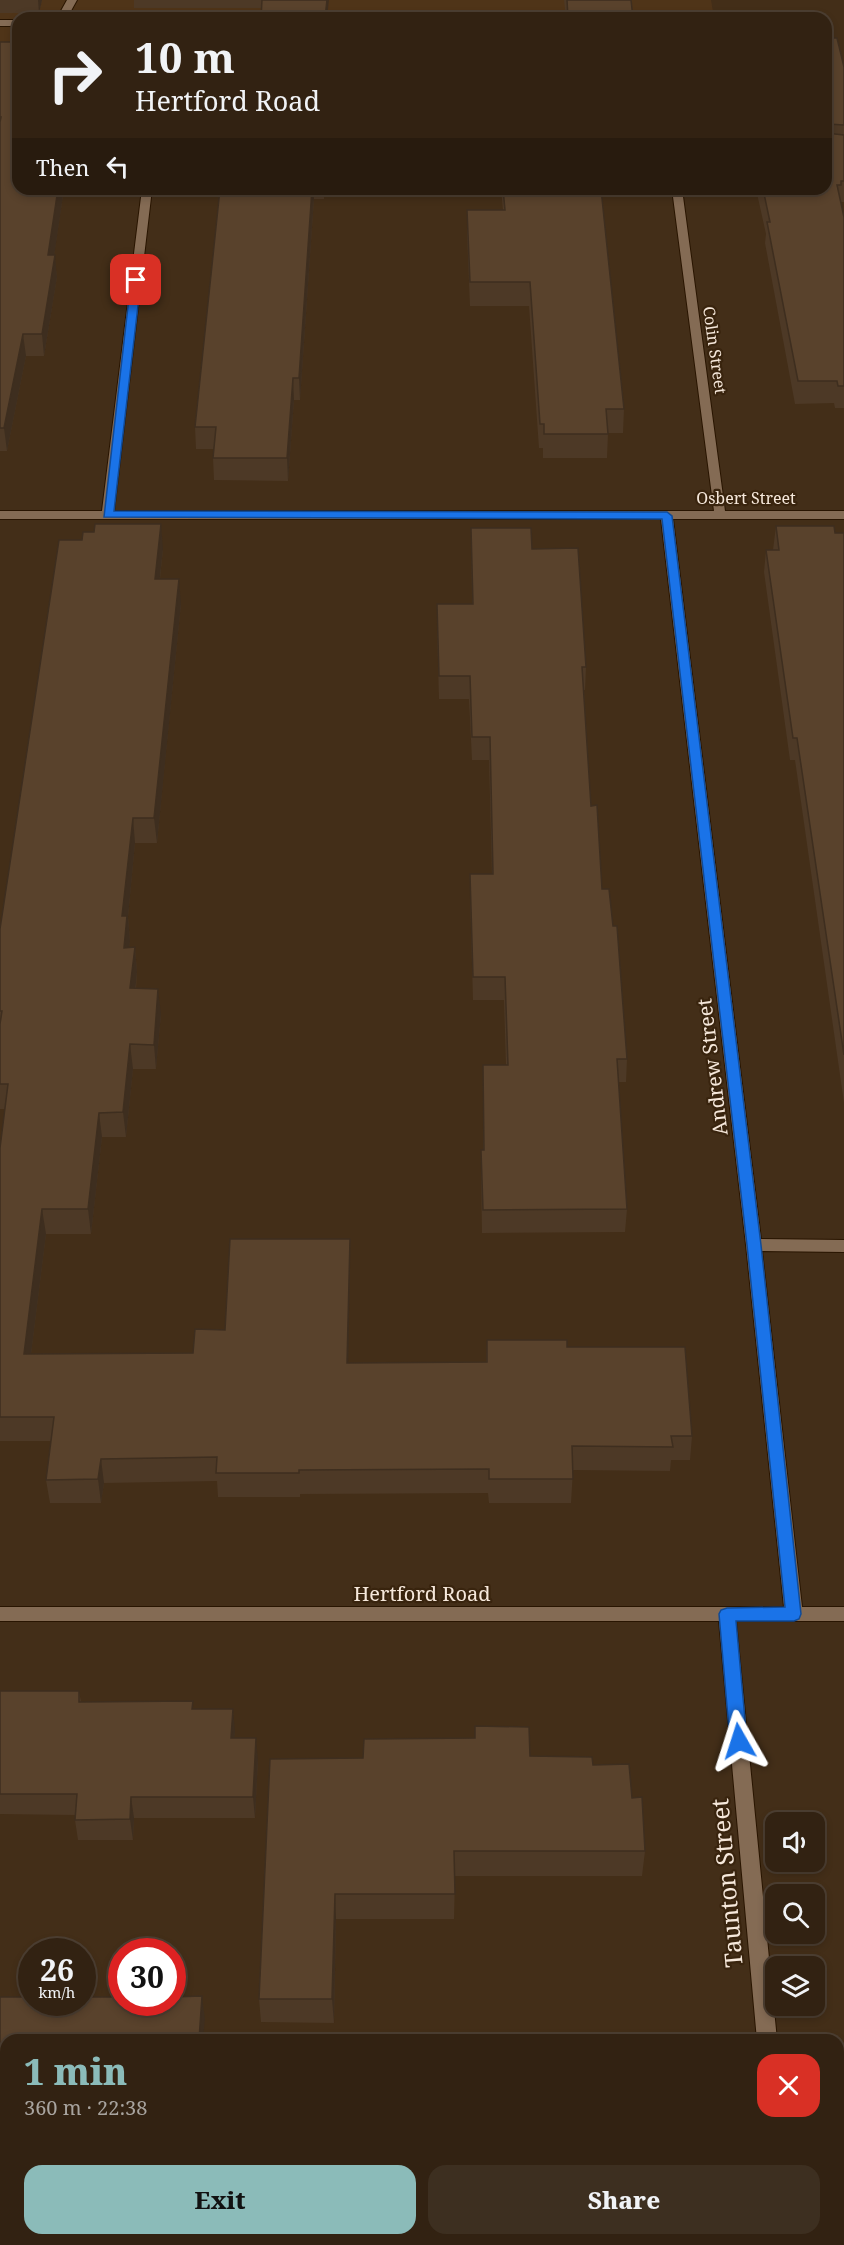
<!DOCTYPE html>
<html lang="en">
<head>
<meta charset="utf-8">
<style>
  :root { --surface:#322212; --page:#3d2f20; --text:#f1f3f6; --muted:#a8a49f; --line:#4d3f32; --accent:#8bbbb9 }
  body { margin:0; font-family:"Noto Serif",serif; background:var(--page); color:var(--text); height:100vh; display:flex; flex-direction:column; font-size:22px; white-space:nowrap }
  * { box-sizing:border-box; margin:0 }
  p { font-size:20px; color:var(--muted) }
  .icon { flex:none; width:33px; height:33px; fill:none; stroke:currentColor; stroke-width:2; stroke-linecap:round; stroke-linejoin:round }
  .map { position:relative; flex:1; overflow:hidden }
  .side { position:absolute; left:0px; top:2034px; width:844px; height:212px; display:flex; flex-direction:column; background:var(--surface); border-radius:18px 18px 0 0; box-shadow:0 3px 9px #0003,0 0 0 2px var(--line) }
  .side>* { flex:none }
  .banner { position:absolute; left:12px; top:12px; width:820px; height:183px; border-radius:18px; box-shadow:0 3px 9px #0003,0 0 0 2px var(--line); background:#322212; color:var(--text); overflow:hidden }
  .controls { position:absolute; left:765px; top:1812px; display:grid; gap:12px }
  .controls a { display:grid; place-items:center; width:60px; height:60px; border-radius:12px; background:var(--surface); box-shadow:0 3px 9px #0003,0 0 0 2px var(--line); font-size:30px }
  .speed { position:absolute; left:18px; top:1938px; display:flex; gap:12px; font-size:30px; font-weight:700; text-align:center }
  .speed>* { display:grid; place-content:center; width:78px; height:78px; border-radius:50%; background:var(--surface); box-shadow:0 3px 9px #0003,0 0 0 2px var(--line); line-height:1 }
  .speed small { font-size:15px; font-weight:400 }
  .speed .limit { border:9px solid #d22; background:#fff; color:#111 }
  .pin { position:absolute; display:grid; place-items:center; width:51px; height:51px; color:#fff; margin:-26px; border-radius:12px; box-shadow:0 3px 9px #0006 }
  .me { position:absolute; width:66px; margin:-33px; rotate:354deg; stroke-linejoin:round; filter:drop-shadow(0 0 4px #0008) }
  .turn { display:flex; align-items:center; gap:21px; height:126px; padding:0 24px; font-size:27px }
  .turn .icon { width:78px; height:78px; stroke-width:2.5 }
  .turn b { display:block; font-size:42px; line-height:51px }
  .then { display:flex; align-items:center; height:57px; padding:0 24px; background:#0003; gap:12px; font-size:22px }
  .round { display:grid; place-items:center; flex:none; width:63px; height:63px; border-radius:18px; background:var(--page) }
  .headline { display:flex; align-items:center; justify-content:space-between; height:102px; padding:0 24px }
  h1 { font-size:36px; font-weight:800; line-height:45px; color:var(--accent) }
  .primary-button { display:flex; gap:12px; margin-top:auto; padding:12px 24px }
  .primary-button a { flex:1; height:69px; border-radius:18px; background:var(--accent); color:#111; font-size:24px; font-weight:800; line-height:69px; text-align:center }
  .primary-button a+a { background:var(--page); color:var(--text) }
  .map>svg:first-child { display:block }
</style>
</head>
<body>
<div class="map">
<svg width="844" height="2245" viewBox="0 0 844 2245">
  <rect width="100%" height="100%" fill="#432e18"/>
  <path fill="#4f3418" d="M0,0H711L714,18H18V57H0Z"/>
  <g fill="none" stroke-linecap="round" stroke-linejoin="round">
    <g stroke="#291501" stroke-width="2">
      <path id="minor" d="M67,0H77L67,18H57Z
        M0,20H18V26H0Z
        M142,189H152L114,511H714L672,189H682L725,511H844V519H673L761,1239L844,1240V1252L762,1251L802,1607H844V1621H736L777,2040H757L719,1621H0V1607H784L746,1245L661,519H0V511H102Z
        M775,2240H795L796,2245H776Z"/>
    </g>
    <use href="#minor" fill="#846b54" fill-rule="evenodd"/>
  </g>
  <path fill="#4d3926" d="M0,0H42L39,13H0Z
    M134,0H329L262,8H134Z
    M564,0H631L633,18H566Z
    M826,38L844,67V202H841L844,217V408H835L834,403L795,404L765,243L766,234L756,189H826Z
    M0,42L18,189H64L54,255L57,277L44,356H26L7,451H0Z
    M220,189H324V199H314L300,400H294L288,481L214,480L213,458L214,449H196L195,427Z
    M501,189H601L624,409L623,433H608L607,458H543V448H539L529,306H470L467,233V210H503Z
    M776,526L835,533H844V1103L795,760H790L764,572L766,550H773Z
    M471,528L532,549L586,667L585,690H584L591,806L602,889L613,926L627,1059L626,1082H618L627,1209L625,1232L482,1233L481,1173V1150H483V1065H506L504,1000H473L470,897V874H492L489,760H472L469,699H439L437,627V604H472Z
    M163,549L160,579L181,604L163,781L157,843H135L128,917L130,941L129,947H135L137,972L136,989L161,1014L156,1069H133L126,1137H102L91,1234H46L31,1354L193,1353L225,1330L350,1264L348,1363L486,1362L487,1340L567,1347L692,1436L690,1460H671L670,1471L573,1470L571,1503H489L488,1493L300,1494V1497H218L217,1481L104,1483L101,1503H50L46,1480L51,1441H0V1148L5,1109H0V929Z
    M0,1691H79L81,1702L194,1709L235,1731L234,1738L258,1760L255,1818H134L133,1840H78L75,1820V1815L0,1814Z
    M475,1726L530,1756L593,1765L632,1798L645,1851L642,1876H455L454,1919H336L334,2023L261,2022L259,1999L363,1758L475,1738Z"/>
  <path fill="#3e2e1f" d="M38,0H42L39,13Z
    M327,0H329L327,18H325Z
    M58,189H64L51,277L48,255Z
    M312,189H313L314,199L300,400L299,378Z
    M55,255L57,277L44,356L42,334Z
    M23,334L26,356L7,451L4,428Z
    M293,378L294,400L288,481L287,458Z
    M161,524L163,549L157,604L155,579Z
    M179,579L181,604L157,843L154,818Z
    M133,818L135,843L128,917L130,941L127,972L122,916Z
    M135,947L137,972L133,1013L130,988Z
    M158,989L161,1014L156,1069L154,1045Z
    M130,1044L133,1069L126,1137L123,1112Z
    M99,1113L102,1137L91,1234L88,1209Z
    M42,1209L46,1234L28,1378L24,1354Z
    M350,1239V1264L348,1387L347,1363Z
    M101,1459L104,1483L101,1503L98,1479Z
    M233,1709L235,1731L233,1760L231,1738Z
    M256,1738L258,1760L255,1818L253,1797Z
    M131,1797L134,1818L133,1840L130,1819Z
    M335,1894L336,1919L334,2023L332,1999Z
    M202,1996L205,2019L203,2040H199Z
    M48,2240H55V2245H47Z"/>
  <path fill="#59422c" stroke="#3e2e1f" stroke-width="1.5" d="M262,0H327L325,18H261Z
    M567,0H631L633,18H568Z
    M826,38H837L844,67V125L828,124L826,132Z
    M0,42H18V189H58L48,255H55L42,334H23L4,428H0V122L1,117H0Z
    M826,133L844,135V181H841V185H837L844,217V386H838L837,381H798L767,222H770L763,189H826Z
    M220,189H312L299,378H293L287,458H213L216,427H195Z
    M503,189H601L624,409H606L608,434H544V424H540L530,282H470L467,210H505Z
    M95,524H161L155,579H179L154,818H133L122,916H127L124,948L135,947L130,988L158,989L154,1045L130,1044L123,1112L99,1113L88,1209H42L24,1354L193,1353L195,1329L225,1330L230,1239H350L347,1363L487,1362V1340H567V1347H685L692,1436H671L673,1447L572,1446L573,1479H489V1469L299,1470V1473H216L217,1457L101,1459L98,1479L46,1480L54,1417H0V1148L8,1084H0V1024L2,1011H0V929L59,540H82L83,532H94Z
    M776,526H834L835,533H844V1055L797,738H793L766,550H779Z
    M471,528H531L532,549L578,548L586,667H582L591,806L597,805L602,889H609L613,926H617L627,1059H617L627,1209L483,1210L481,1150H484L483,1065H508L505,977H473L470,874H493L490,737H472L470,676H439L437,604H473Z
    M0,1691H79V1702L193,1701L192,1709H233L231,1738H256L253,1797H131L130,1819L75,1820L77,1794H0Z
    M475,1726L529,1727L530,1756L592,1757L593,1765L629,1764L632,1798L642,1797L645,1851H454L455,1894H335L332,1999H259L270,1759L363,1758L364,1739L475,1738Z
    M202,1996L199,2040H6V2240H48L47,2245H0V1997H32V2002H82V1997H122V2002H172V1997Z
    M267,2243H386V2245H267Z"/>
  <path fill="#1a73e8" stroke="#114b97" stroke-width="1.5" d="M136,277L141,280L114,511L667,512L672,516L761,1245L801,1614L799,1619L794,1621H736L747,1741L744,1747L739,1749L733,1747L730,1741L719,1614L721,1610L727,1608L785,1607L747,1245L662,519L104,517L131,280Z"/>
  <g text-anchor="middle" dominant-baseline="central" stroke-width="4.5" stroke-linejoin="round" paint-order="stroke">
    <g font-size="16" fill="#f6e8db" stroke="#39240e">
      <text transform="translate(715 350) rotate(82)">Colin Street</text>
      <text x="746" y="498">Osbert Street</text>
    </g>
    <g font-size="20" fill="#f6e8db" stroke="#39240e">
      <text transform="translate(712 1067) rotate(-97)">Andrew Street</text>
      <text x="422" y="1593">Hertford Road</text>
    </g>
    <g font-size="24" fill="#f6e8db" stroke="#39240e">
      <text transform="translate(726 1883) rotate(-95)">Taunton Street</text>
    </g>
  </g>
</svg>
<div class="controls">
<a><svg class="icon" aria-label="sound" viewBox="0 0 24 24"><path d="M4 9h4l5-4v14l-5-4H4zM17 9q2 3 0 6"/></svg></a>
<a><svg class="icon" aria-label="search" viewBox="0 0 24 24"><circle cx="10" cy="10" r="6"/><path d="M15 15l6 6"/></svg></a>
<a><svg class="icon" aria-label="layers" viewBox="0 0 24 24"><path d="M12 4l9 5-9 5-9-5zM3 14l9 5 9-5"/></svg></a>
</div>
<div class="speed"><div>26<small>km/h</small></div><div class="limit">30</div></div>
<div class="pin" style="left:136px;top:280px;background:#d93025"><svg class="icon" aria-label="arrive" viewBox="0 0 24 24"><path d="M6 21V4h12l-3 4 3 4H6"/></svg></div>
<svg class="me" style="left:739px;top:1741px" viewBox="-20 -20 40 40"><path d="M0-17L14 15 0 8-14 15z" fill="#1a73e8" stroke="#fff" stroke-width="4"/></svg>
<div class="banner">
<div class="turn"><svg class="icon" aria-label="right" viewBox="0 0 24 24"><path d="M7 20v-9h11M14 6l5 5-5 5"/></svg><div><b>10 m</b>Hertford Road</div></div>
<div class="then">Then<svg class="icon" aria-label="left" viewBox="0 0 24 24"><path d="M17 20v-9H6M10 6l-5 5 5 5"/></svg></div>
</div>
<section class="side">
<div class="headline"><div><h1>1 min</h1><p>360 m · 22:38</p></div><a class="round" style="background:#d93025;color:#fff"><svg class="icon" aria-label="close" viewBox="0 0 24 24"><path d="M6 6l12 12M18 6L6 18"/></svg></a></div>
<div class="primary-button"><a>Exit</a><a>Share</a></div>
</section>
</div>
</body>
</html>
